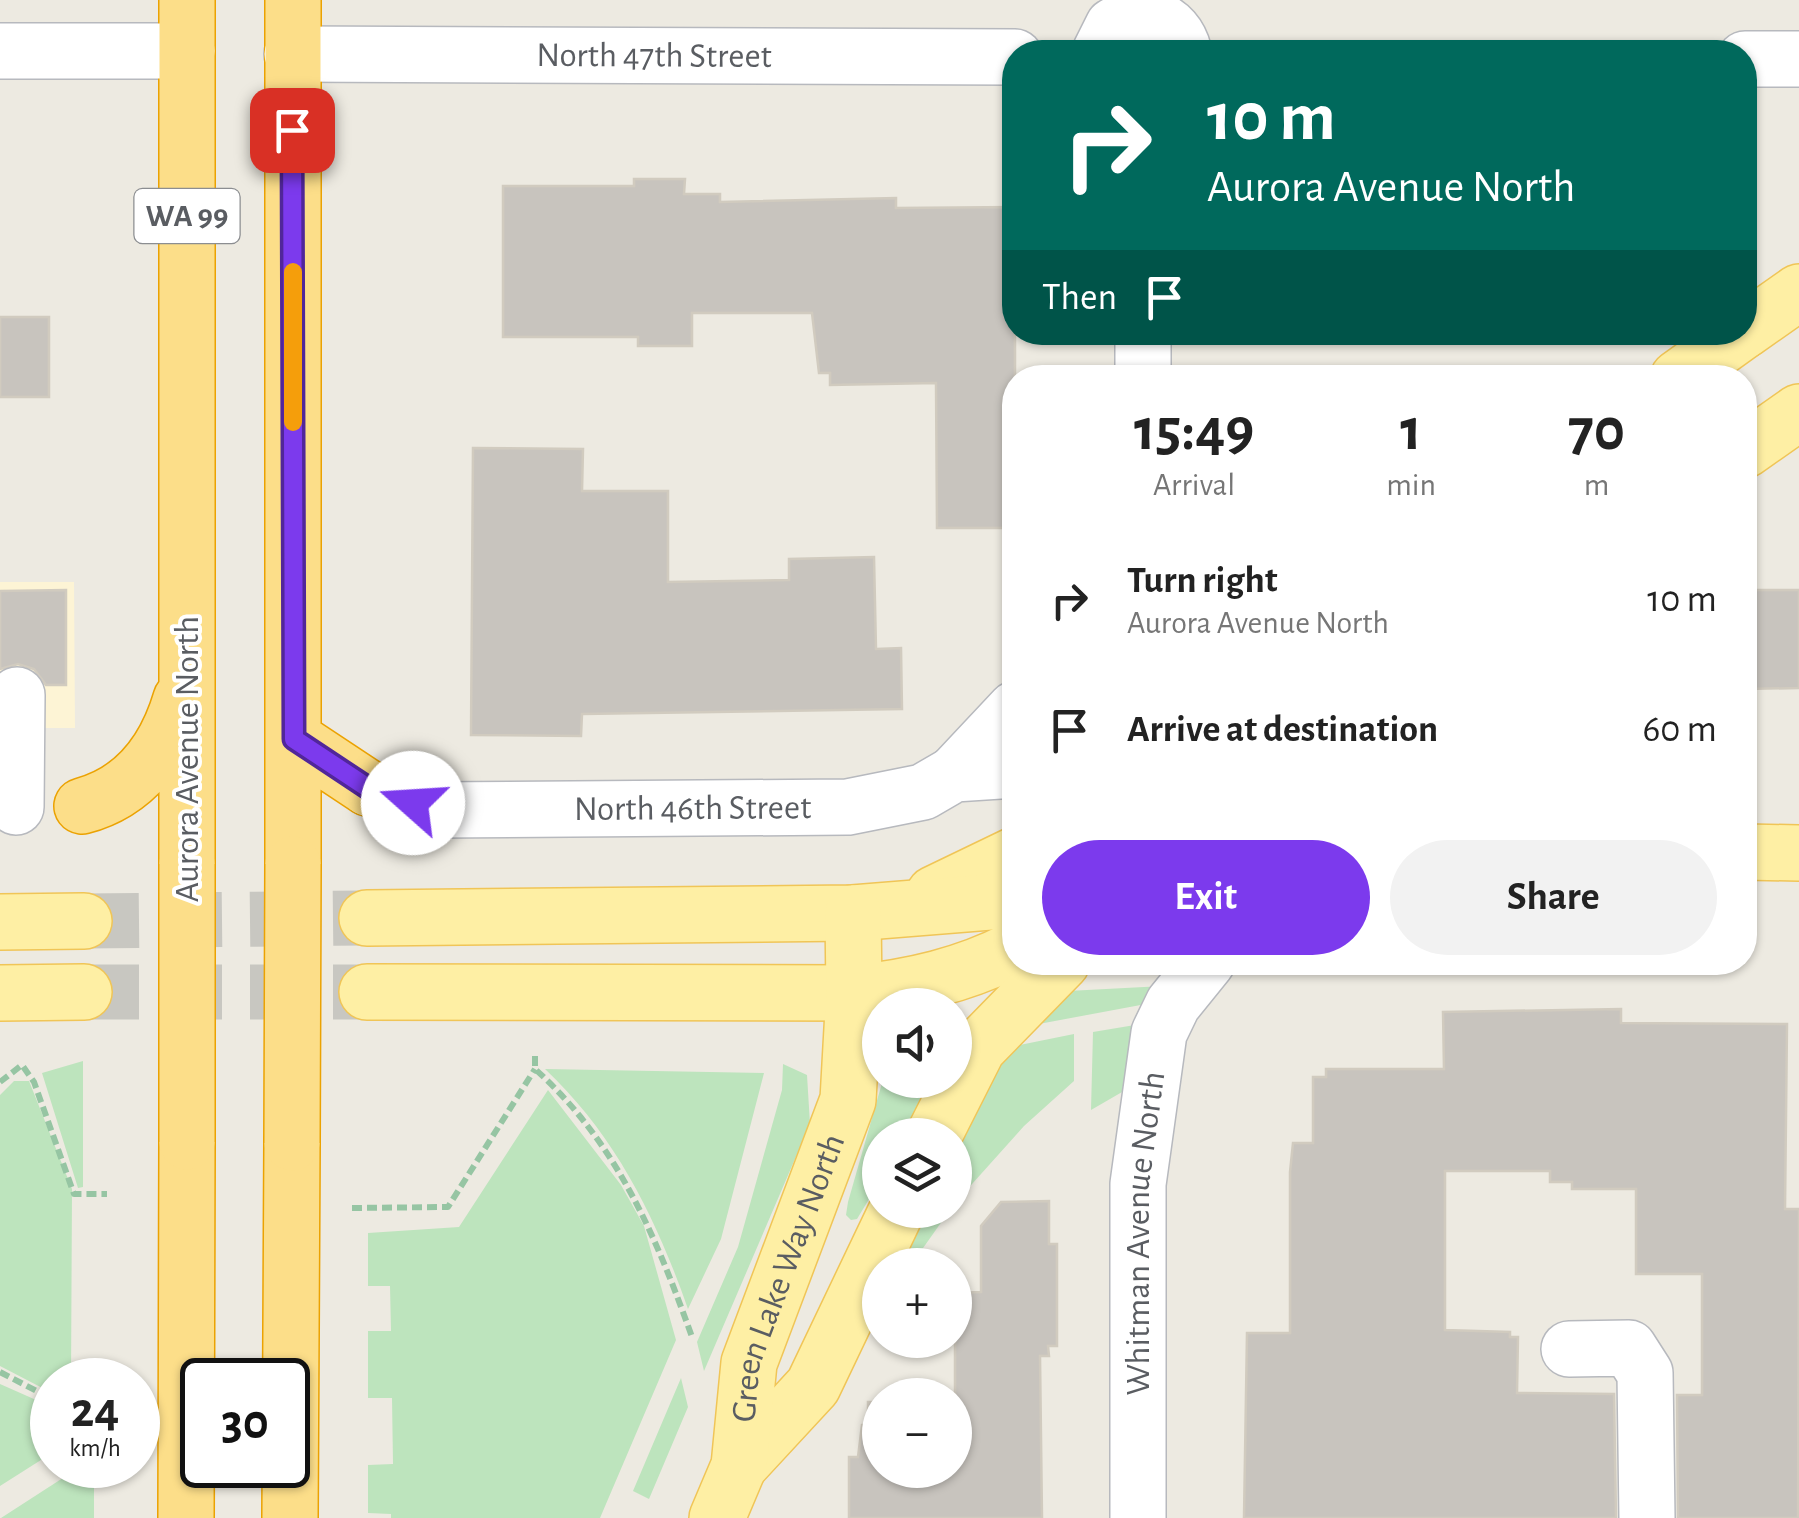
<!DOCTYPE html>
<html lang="en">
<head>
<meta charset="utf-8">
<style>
  :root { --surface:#fff; --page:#f2f2f2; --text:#222; --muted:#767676; --accent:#7c3aed }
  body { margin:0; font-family:"Alegreya Sans",sans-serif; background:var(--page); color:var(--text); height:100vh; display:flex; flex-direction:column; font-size:38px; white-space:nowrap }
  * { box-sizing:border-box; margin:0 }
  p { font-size:32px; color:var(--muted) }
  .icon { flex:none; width:55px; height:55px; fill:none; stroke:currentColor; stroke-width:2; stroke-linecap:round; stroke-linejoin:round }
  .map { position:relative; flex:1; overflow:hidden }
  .panel { position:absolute; left:1002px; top:365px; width:755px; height:610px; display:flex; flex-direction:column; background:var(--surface); border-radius:40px; box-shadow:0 2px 8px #0004 }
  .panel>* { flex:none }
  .guide { position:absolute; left:1002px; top:40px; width:755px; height:305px; border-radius:40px; box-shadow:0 2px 8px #0004; background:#00695c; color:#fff; overflow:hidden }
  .buttons { position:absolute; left:862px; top:988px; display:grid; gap:20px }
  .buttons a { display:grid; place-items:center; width:110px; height:110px; border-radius:50%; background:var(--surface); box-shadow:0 2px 8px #0004; font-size:50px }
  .speed { position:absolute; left:30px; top:1358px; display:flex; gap:20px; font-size:50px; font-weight:700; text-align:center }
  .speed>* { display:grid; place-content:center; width:130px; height:130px; border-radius:50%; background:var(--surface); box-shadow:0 2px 8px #0004; line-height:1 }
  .speed small { font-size:25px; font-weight:400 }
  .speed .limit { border:5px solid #111; border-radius:15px; background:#fff; color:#111 }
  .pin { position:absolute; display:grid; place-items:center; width:85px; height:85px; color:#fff; margin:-42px; border-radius:20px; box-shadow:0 5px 15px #0006 }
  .me { position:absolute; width:110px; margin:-55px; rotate:289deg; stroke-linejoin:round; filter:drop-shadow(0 0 8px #0008) }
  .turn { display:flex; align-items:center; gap:35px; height:210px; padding:0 40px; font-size:45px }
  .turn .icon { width:130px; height:130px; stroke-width:2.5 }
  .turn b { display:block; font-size:70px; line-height:85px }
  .then { display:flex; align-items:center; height:95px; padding:0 40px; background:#0003; gap:20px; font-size:38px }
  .eta { display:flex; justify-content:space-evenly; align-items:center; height:170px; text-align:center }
  .eta b { font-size:60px; font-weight:600; line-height:70px }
  .button { display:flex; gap:20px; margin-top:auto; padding:20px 40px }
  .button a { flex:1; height:115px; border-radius:60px; background:var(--accent); color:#fff; font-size:40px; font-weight:600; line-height:115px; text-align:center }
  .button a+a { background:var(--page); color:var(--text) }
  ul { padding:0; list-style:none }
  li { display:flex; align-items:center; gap:30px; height:130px; padding:0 40px }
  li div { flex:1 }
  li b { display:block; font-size:38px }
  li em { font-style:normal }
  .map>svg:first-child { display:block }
</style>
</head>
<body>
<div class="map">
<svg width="1799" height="1518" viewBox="0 0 1799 1518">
  <rect width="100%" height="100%" fill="#edeae1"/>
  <path fill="#fdf4d5" d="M0,582H74L75,728H0Z"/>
  <path fill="#bde4bd" d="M1163,986L1162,1001L1012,1029L1068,991Z
    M1141,1024L1129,1088L1091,1110L1093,1032Z
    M1074,1034V1081L1024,1126L955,1203V1140L1000,1049Z
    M83,1061V1187L78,1188L42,1073Z
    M783,1064L807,1075L810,1124L704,1371L697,1342L738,1247L782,1090Z
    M545,1069L764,1073L721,1239L688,1309C656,1218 616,1136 545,1069Z
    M893,1080H933L908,1135H880V1181L857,1219L851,1220L846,1215L848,1202L882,1083Z
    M14,1081H29L72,1189L71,1380H52V1393L0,1366V1095Z
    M548,1090L621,1185L644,1226L676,1340L600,1518H391V1514L368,1513V1465L393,1464L392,1398H368V1331H391L390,1286H368V1233L459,1227Z
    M923,1210H950L911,1265H897Z
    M681,1378L688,1407L649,1499L633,1491Z
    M0,1384L52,1407V1453L0,1486Z
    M83,1465H94V1518H1Z"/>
  <path fill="#c8c4be" stroke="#d1cbbf" stroke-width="2.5" d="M634,179H685L684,194H720V202L896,198V208L1015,207V528H937L936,383L830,385V373H819L812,313H692V346H638V337H503V186H634Z
    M0,317H49V397H0Z
    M473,448L583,449L582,491H668V582L789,580V559L874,557L876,649L901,648L902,709L582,714L581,736L471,735Z
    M66,590V685H46L34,669L18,664L0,669V591Z
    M1745,590H1799V688L1745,689Z
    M1621,1009V1023L1787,1024L1785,1209H1799L1798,1518H1678L1677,1395H1702V1274H1636V1189H1572V1182H1550V1171H1445V1330L1510,1332V1337H1518L1517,1393L1614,1394L1616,1518H1244L1247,1333H1290V1172L1293,1143H1313V1077H1326V1069H1444L1443,1012Z
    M1049,1201V1244H1057V1346H1048L1049,1356H1040L1042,1518H849V1457H858L862,1425H868V1402H880V1470H955V1293L981,1292V1226L1001,1202Z"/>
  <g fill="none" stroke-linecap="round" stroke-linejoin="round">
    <path stroke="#c8c7c1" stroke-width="55" stroke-dasharray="55 28" stroke-linecap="butt" d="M84,921L367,918
      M84,992H367"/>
    <g stroke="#b7b9be" stroke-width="58">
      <g id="minor">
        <path d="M0,51H187"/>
        <path d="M1100,52L1113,26C1142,8 1175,17 1184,52"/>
        <path id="s1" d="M292,54L1015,57"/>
        <path d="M1745,59H1799"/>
        <path d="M1143,332V378"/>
        <path d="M954,774L1015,709"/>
        <path id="s2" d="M368,788L436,810L848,807L923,792L954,774L1015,770"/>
        <path d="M16,807L17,695"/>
        <path d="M1569,1349L1629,1348L1645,1373L1647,1518"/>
        <path id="s3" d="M1138,1518V1184L1159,1033L1173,1004L1207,962"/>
      </g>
    </g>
    <g stroke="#f0c557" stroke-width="58">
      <g id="major">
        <path d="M1745,330L1799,292"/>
        <path d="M1678,378L1742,332"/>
        <path d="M1745,450L1799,412"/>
        <path d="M1745,852L1799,853"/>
        <path d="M934,894L1015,855"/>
        <path d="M367,918L853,913L1015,900"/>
        <path d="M0,922L84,921"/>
        <path d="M367,992L854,993C912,987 964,975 1015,949"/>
        <path d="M0,993L84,992"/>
        <path d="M934,1135L978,1048L1062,962"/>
        <path d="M739,1466L813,1386L897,1210"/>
        <path id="s4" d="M717,1518L739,1466L749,1363L848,1100L854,993L853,913"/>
      </g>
    </g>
    <g stroke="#eba202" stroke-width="58">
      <path id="highway" d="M187,0V864
        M293,0V864
        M294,739L368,788
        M82,806C135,792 166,750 181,699
        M186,1518L187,1142
        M290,1518L292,1143"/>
    </g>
    <path stroke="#96c5a3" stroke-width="6" stroke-dasharray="10 5" stroke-linecap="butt" d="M535,1056V1069C617,1143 656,1236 692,1337
      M0,1082L22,1065L34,1082L74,1194H107
      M352,1208L448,1207L535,1069
      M0,1372L52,1399"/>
    <use href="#minor" stroke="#fff" stroke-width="55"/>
    <use href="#major" stroke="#feefa4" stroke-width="55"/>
    <use href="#highway" stroke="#fcde89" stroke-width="55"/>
    <g stroke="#eba202" stroke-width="58" stroke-linecap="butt">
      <path id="highway-bridge" d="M187,1142V864
        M292,1143L293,864"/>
    </g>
    <use href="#highway-bridge" stroke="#fcde89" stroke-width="55"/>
  </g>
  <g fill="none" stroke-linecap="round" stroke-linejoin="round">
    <g stroke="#51269a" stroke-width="25">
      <path id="route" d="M292,130L294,739L368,788L413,803"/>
    </g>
    <use href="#route" stroke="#7c3aed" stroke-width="18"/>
    <path stroke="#f59e0b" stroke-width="18" d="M293,272V422"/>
  </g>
  <g text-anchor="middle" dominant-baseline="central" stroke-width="8" stroke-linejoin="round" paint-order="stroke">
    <rect fill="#fff" stroke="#8c8e91" stroke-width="2.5" x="134.5" y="189" width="105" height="54" rx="8"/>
    <g font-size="32" font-weight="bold" fill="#5a5d62">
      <text x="187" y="216">WA 99</text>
    </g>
    <g font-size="35" fill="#5a5d62" stroke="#fff">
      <text stroke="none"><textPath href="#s1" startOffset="362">North 47th Street</textPath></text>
      <text transform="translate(187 759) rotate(-90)">Aurora Avenue North</text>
      <text stroke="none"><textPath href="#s2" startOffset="328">North 46th Street</textPath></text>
      <text stroke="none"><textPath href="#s3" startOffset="285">Whitman Avenue North</textPath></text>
      <text stroke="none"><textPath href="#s4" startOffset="252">Green Lake Way North</textPath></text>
    </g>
  </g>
</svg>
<div class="buttons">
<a><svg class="icon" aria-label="sound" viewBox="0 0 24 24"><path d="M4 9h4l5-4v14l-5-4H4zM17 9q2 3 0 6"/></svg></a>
<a><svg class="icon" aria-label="layers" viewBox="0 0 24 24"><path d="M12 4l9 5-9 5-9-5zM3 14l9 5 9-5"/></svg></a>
<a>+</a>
<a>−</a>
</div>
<div class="speed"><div>24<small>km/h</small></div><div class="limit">30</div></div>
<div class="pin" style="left:292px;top:130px;background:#d93025"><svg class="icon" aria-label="arrive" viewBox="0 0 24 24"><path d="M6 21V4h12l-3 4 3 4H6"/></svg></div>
<svg class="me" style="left:413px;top:803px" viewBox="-20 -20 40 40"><circle r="19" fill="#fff"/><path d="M0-13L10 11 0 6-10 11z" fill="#7c3aed"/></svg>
<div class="guide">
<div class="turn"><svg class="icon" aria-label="right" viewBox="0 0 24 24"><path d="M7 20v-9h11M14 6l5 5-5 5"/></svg><div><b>10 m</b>Aurora Avenue North</div></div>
<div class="then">Then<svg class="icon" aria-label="arrive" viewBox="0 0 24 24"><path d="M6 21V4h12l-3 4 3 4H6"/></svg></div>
</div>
<section class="panel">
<div class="eta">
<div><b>15:49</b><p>Arrival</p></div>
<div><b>1</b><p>min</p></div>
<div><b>70</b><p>m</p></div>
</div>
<ul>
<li><svg class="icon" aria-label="right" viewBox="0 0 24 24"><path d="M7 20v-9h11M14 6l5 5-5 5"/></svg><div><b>Turn right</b><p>Aurora Avenue North</p></div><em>10 m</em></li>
<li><svg class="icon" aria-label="arrive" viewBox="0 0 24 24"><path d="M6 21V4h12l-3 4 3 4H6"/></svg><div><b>Arrive at destination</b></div><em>60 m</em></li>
</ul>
<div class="button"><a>Exit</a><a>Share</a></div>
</section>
</div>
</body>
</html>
